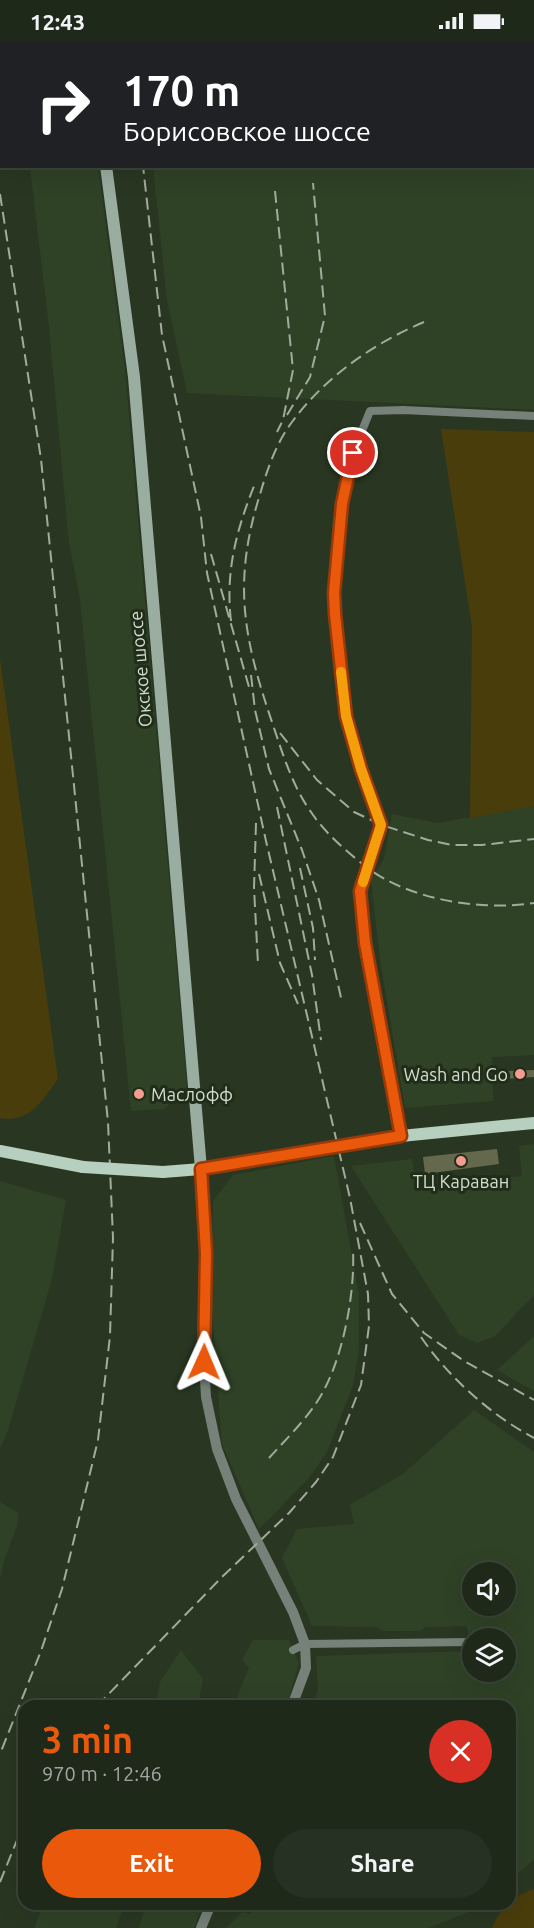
<!DOCTYPE html>
<html lang="en">
<head>
<meta charset="utf-8">
<style>
  :root { --surface:#1f291a; --page:#273123; --text:#f1f3f6; --muted:#a1a6a2; --line:#3c4539; --accent:#ea580c }
  body { margin:0; font-family:Ubuntu,sans-serif; background:var(--page); color:var(--text); height:100vh; display:flex; flex-direction:column; font-size:22px; white-space:nowrap }
  * { box-sizing:border-box; margin:0 }
  p { font-size:20px; color:var(--muted) }
  .icon { flex:none; width:33px; height:33px; fill:none; stroke:currentColor; stroke-width:2; stroke-linecap:round; stroke-linejoin:round }
  .map { position:relative; flex:1; overflow:hidden }
  .side { position:absolute; left:18px; top:1658px; width:498px; height:210px; display:flex; flex-direction:column; background:var(--surface); border-radius:18px; box-shadow:0 6px 24px #0002,0 0 0 2px var(--line) }
  .side>* { flex:none }
  .guide { position:absolute; left:0px; top:0px; width:534px; height:126px; box-shadow:0 6px 24px #0002,0 0 0 2px var(--line); background:#202124; color:#fff; overflow:hidden }
  .buttons { position:absolute; left:462px; top:1520px; display:grid; gap:12px }
  .buttons a { display:grid; place-items:center; width:54px; height:54px; border-radius:50%; background:var(--surface); box-shadow:0 6px 24px #0002,0 0 0 2px var(--line); font-size:30px }
  .pin { position:absolute; display:grid; place-items:center; width:51px; height:51px; color:#fff; margin:-26px; border:3px solid #fff; border-radius:50%; box-shadow:0 2px 6px #0007 }
  .me { position:absolute; width:66px; margin:-33px; rotate:1deg; stroke-linejoin:round; filter:drop-shadow(0 0 4px #0008) }
  .turn { display:flex; align-items:center; gap:21px; height:126px; padding:0 24px; font-size:27px }
  .turn .icon { width:78px; height:78px; stroke-width:2.5 }
  .turn b { display:block; font-size:42px; line-height:51px }
  .round { display:grid; place-items:center; flex:none; width:63px; height:63px; border-radius:32px; background:var(--page) }
  .head { display:flex; align-items:center; justify-content:space-between; height:102px; padding:0 24px }
  h1 { font-size:36px; font-weight:600; line-height:45px; color:var(--accent) }
  .primary-button { display:flex; gap:12px; margin-top:auto; padding:12px 24px }
  .primary-button a { flex:1; height:69px; border-radius:36px; background:var(--accent); color:#fff; font-size:24px; font-weight:600; line-height:69px; text-align:center }
  .primary-button a+a { background:var(--page); color:var(--text) }
  .status { display:flex; justify-content:space-between; align-items:center; height:42px; padding:0 30px; background:var(--surface); direction:ltr }
  .status svg { height:16px; fill:currentColor }
  .map>svg:first-child { display:block }
</style>
</head>
<body>
<div class="status"><b>12:43</b><svg viewBox="0 0 49 12"><path d="M0 12V9h3v3zM5 12V6h3v6zM10 12V3h3v9zM15 12V0h3v12zM26 1h20v11H26zM47 4h2v5h-2z"/></svg></div>
<div class="map">
<svg width="534" height="1886" viewBox="0 0 534 1886">
  <rect width="100%" height="100%" fill="#293722"/>
  <path fill="#2f4226" fill-rule="evenodd" d="M139,0H534V368L187,351L167,258L153,125L532,124V2Z
    M30,125H98L125,328L187,1044L164,1067L131,1069L80,557L69,501L49,285Z
    M534,764V1013L492,1015L493,1059L405,1066L380,918L371,838L384,817L392,772L437,781Z
    M534,1102V1253L495,1294L477,1301L459,1293L351,1124L412,1117L416,1146L522,1134L519,1104Z
    M334,1114L359,1253V1307L353,1343L327,1410L309,1436L259,1487L222,1402L211,1255L213,1159L233,1133Z
    M0,1139L66,1158L52,1237L8,1388L0,1407Z
    M534,1294V1349L497,1328Z
    M474,1368L534,1410V1817L510,1839V1664L314,1663L318,1646L316,1614L472,1609V1629H506V1596H472V1600L466,1584L426,1585L420,1589H383L376,1585L312,1584L282,1516L297,1487L354,1482L350,1463L403,1432ZM472,1530H506V1563H472Z
    M0,1460L18,1471L17,1484L4,1519L0,1537Z
    M253,1598H289L299,1621L287,1663L233,1664L249,1626L242,1618Z
    M181,1608L203,1637L198,1663H156L160,1640Z
    M44,1862H125L116,1886H34Z
    M146,1862H203L194,1886H139Z
    M255,1862H486L482,1865L428,1886H226L242,1870L250,1872Z"/>
  <path fill="#4a3d0c" d="M441,387L534,390V764L470,776L472,585Z
    M0,617L58,1037C42,1058 31,1081 0,1076Z
    M534,1847V1886H492C501,1865 513,1854 534,1847Z"/>
  <path fill="#64684d" d="M534,1028V1035L506,1037L505,1029Z
    M497,1107L499,1122L425,1132L423,1115Z"/>
  <g fill="none" stroke-linecap="round" stroke-linejoin="round">
    <path stroke="#758179" stroke-width="8" d="M401,1094L365,901L360,849L382,783L361,727L346,674L334,551L342,462L353,411L370,369L403,368L534,374
      M293,1608L305,1602L472,1600"/>
    <path stroke="#758179" stroke-width="10" d="M201,1127L205,1184L204,1321L206,1355L217,1407L236,1457L293,1570L305,1602L306,1626L292,1664
      M201,1886L211,1862"/>
    <path stroke="#9aada1" stroke-width="12" d="M89,0V2
      M106,124L134,335L201,1127"/>
    <path stroke="#b6cfbf" stroke-width="12" d="M0,1109L83,1125
      M163,1130L201,1127L401,1094L534,1081"/>
    <path stroke="#a1ac9c" stroke-width="2" stroke-dasharray="12 6" stroke-linecap="butt" d="M131,0V2
      M275,149L293,328L283,378L277,390
      M0,152L41,417L108,1080L113,1196L110,1294L98,1398L62,1547L41,1609L0,1712
      M424,280C374,301 325,335 292,380C277,400 268,425 261,449C232,540 243,595 273,683C283,713 293,745 311,770C325,791 346,809 365,824C408,858 481,869 534,861
      M287,373L310,335L325,274L313,141
      M211,512L249,645
      M231,579C225,528 237,486 256,439
      M251,633L255,668L269,727L302,808L319,858L342,960
      M280,691L317,738L354,770L382,783L428,798L452,803H482L534,797
      M277,765L312,933L321,998
      M256,781L254,846L258,922
      M300,826L313,886L315,918
      M259,832L280,921L298,962
      M360,1181L392,1252L424,1291L464,1319L534,1358
      M421,1295C449,1336 491,1373 534,1396
      M269,1416C288,1395 311,1373 324,1348C344,1310 355,1250 353,1208
      M97,1664L223,1534L289,1471L316,1440L333,1415L361,1343L369,1284L368,1252L350,1156L266,799L207,531L201,475L162,293L143,124
      M0,1840L24,1781"/>
    <path stroke="#b6cfbf" stroke-width="12" d="M83,1125L163,1130"/>
  </g>
  <g fill="none" stroke-linecap="round" stroke-linejoin="round">
    <g stroke="#983908" stroke-width="15">
      <path id="route" d="M204,1320L206,1211L201,1127L401,1094L365,901L360,849L381,783L361,727L346,674L335,572L334,551L342,462L353,411"/>
    </g>
    <use href="#route" stroke="#ea580c" stroke-width="10"/>
    <path stroke="#f59e0b" stroke-width="10" d="M341,630L346,674L361,727L381,783L363,840"/>
  </g>
  <g fill="#f59c90" stroke="#1f2d19" stroke-width="2">
    <circle cx="520" cy="1032" r="6"/>
    <circle cx="139" cy="1052" r="6"/>
    <circle cx="461" cy="1119" r="6"/>
  </g>
  <g text-anchor="middle" dominant-baseline="central" stroke-width="6" stroke-linejoin="round" paint-order="stroke">
    <g font-size="18" fill="#d4ded0" stroke="#1f2d19">
      <text transform="translate(140 627) rotate(-95)">Окское шоссе</text>
    </g>
    <g font-size="18" fill="#d4ded0" stroke="#1f2d19" text-anchor="end">
      <text x="508" y="1032">Wash and Go</text>
      <text x="151" y="1052" text-anchor="start">Маслофф</text>
      <text x="461" y="1139" text-anchor="middle">ТЦ Караван</text>
    </g>
  </g>
</svg>
<div class="buttons">
<a><svg class="icon" aria-label="sound" viewBox="0 0 24 24"><path d="M4 9h4l5-4v14l-5-4H4zM17 9q2 3 0 6"/></svg></a>
<a><svg class="icon" aria-label="layers" viewBox="0 0 24 24"><path d="M12 4l9 5-9 5-9-5zM3 14l9 5 9-5"/></svg></a>
</div>
<div class="pin" style="left:353px;top:411px;background:#d93025"><svg class="icon" aria-label="arrive" viewBox="0 0 24 24"><path d="M6 21V4h12l-3 4 3 4H6"/></svg></div>
<svg class="me" style="left:204px;top:1320px" viewBox="-20 -20 40 40"><path d="M0-17L14 15 0 8-14 15z" fill="#ea580c" stroke="#fff" stroke-width="4"/></svg>
<div class="guide">
<div class="turn"><svg class="icon" aria-label="right" viewBox="0 0 24 24"><path d="M7 20v-9h11M14 6l5 5-5 5"/></svg><div><b>170 m</b>Борисовское шоссе</div></div>
</div>
<section class="side">
<div class="head"><div><h1>3 min</h1><p>970 m · 12:46</p></div><a class="round" style="background:#d93025;color:#fff"><svg class="icon" aria-label="close" viewBox="0 0 24 24"><path d="M6 6l12 12M18 6L6 18"/></svg></a></div>
<div class="primary-button"><a>Exit</a><a>Share</a></div>
</section>
</div>
</body>
</html>
